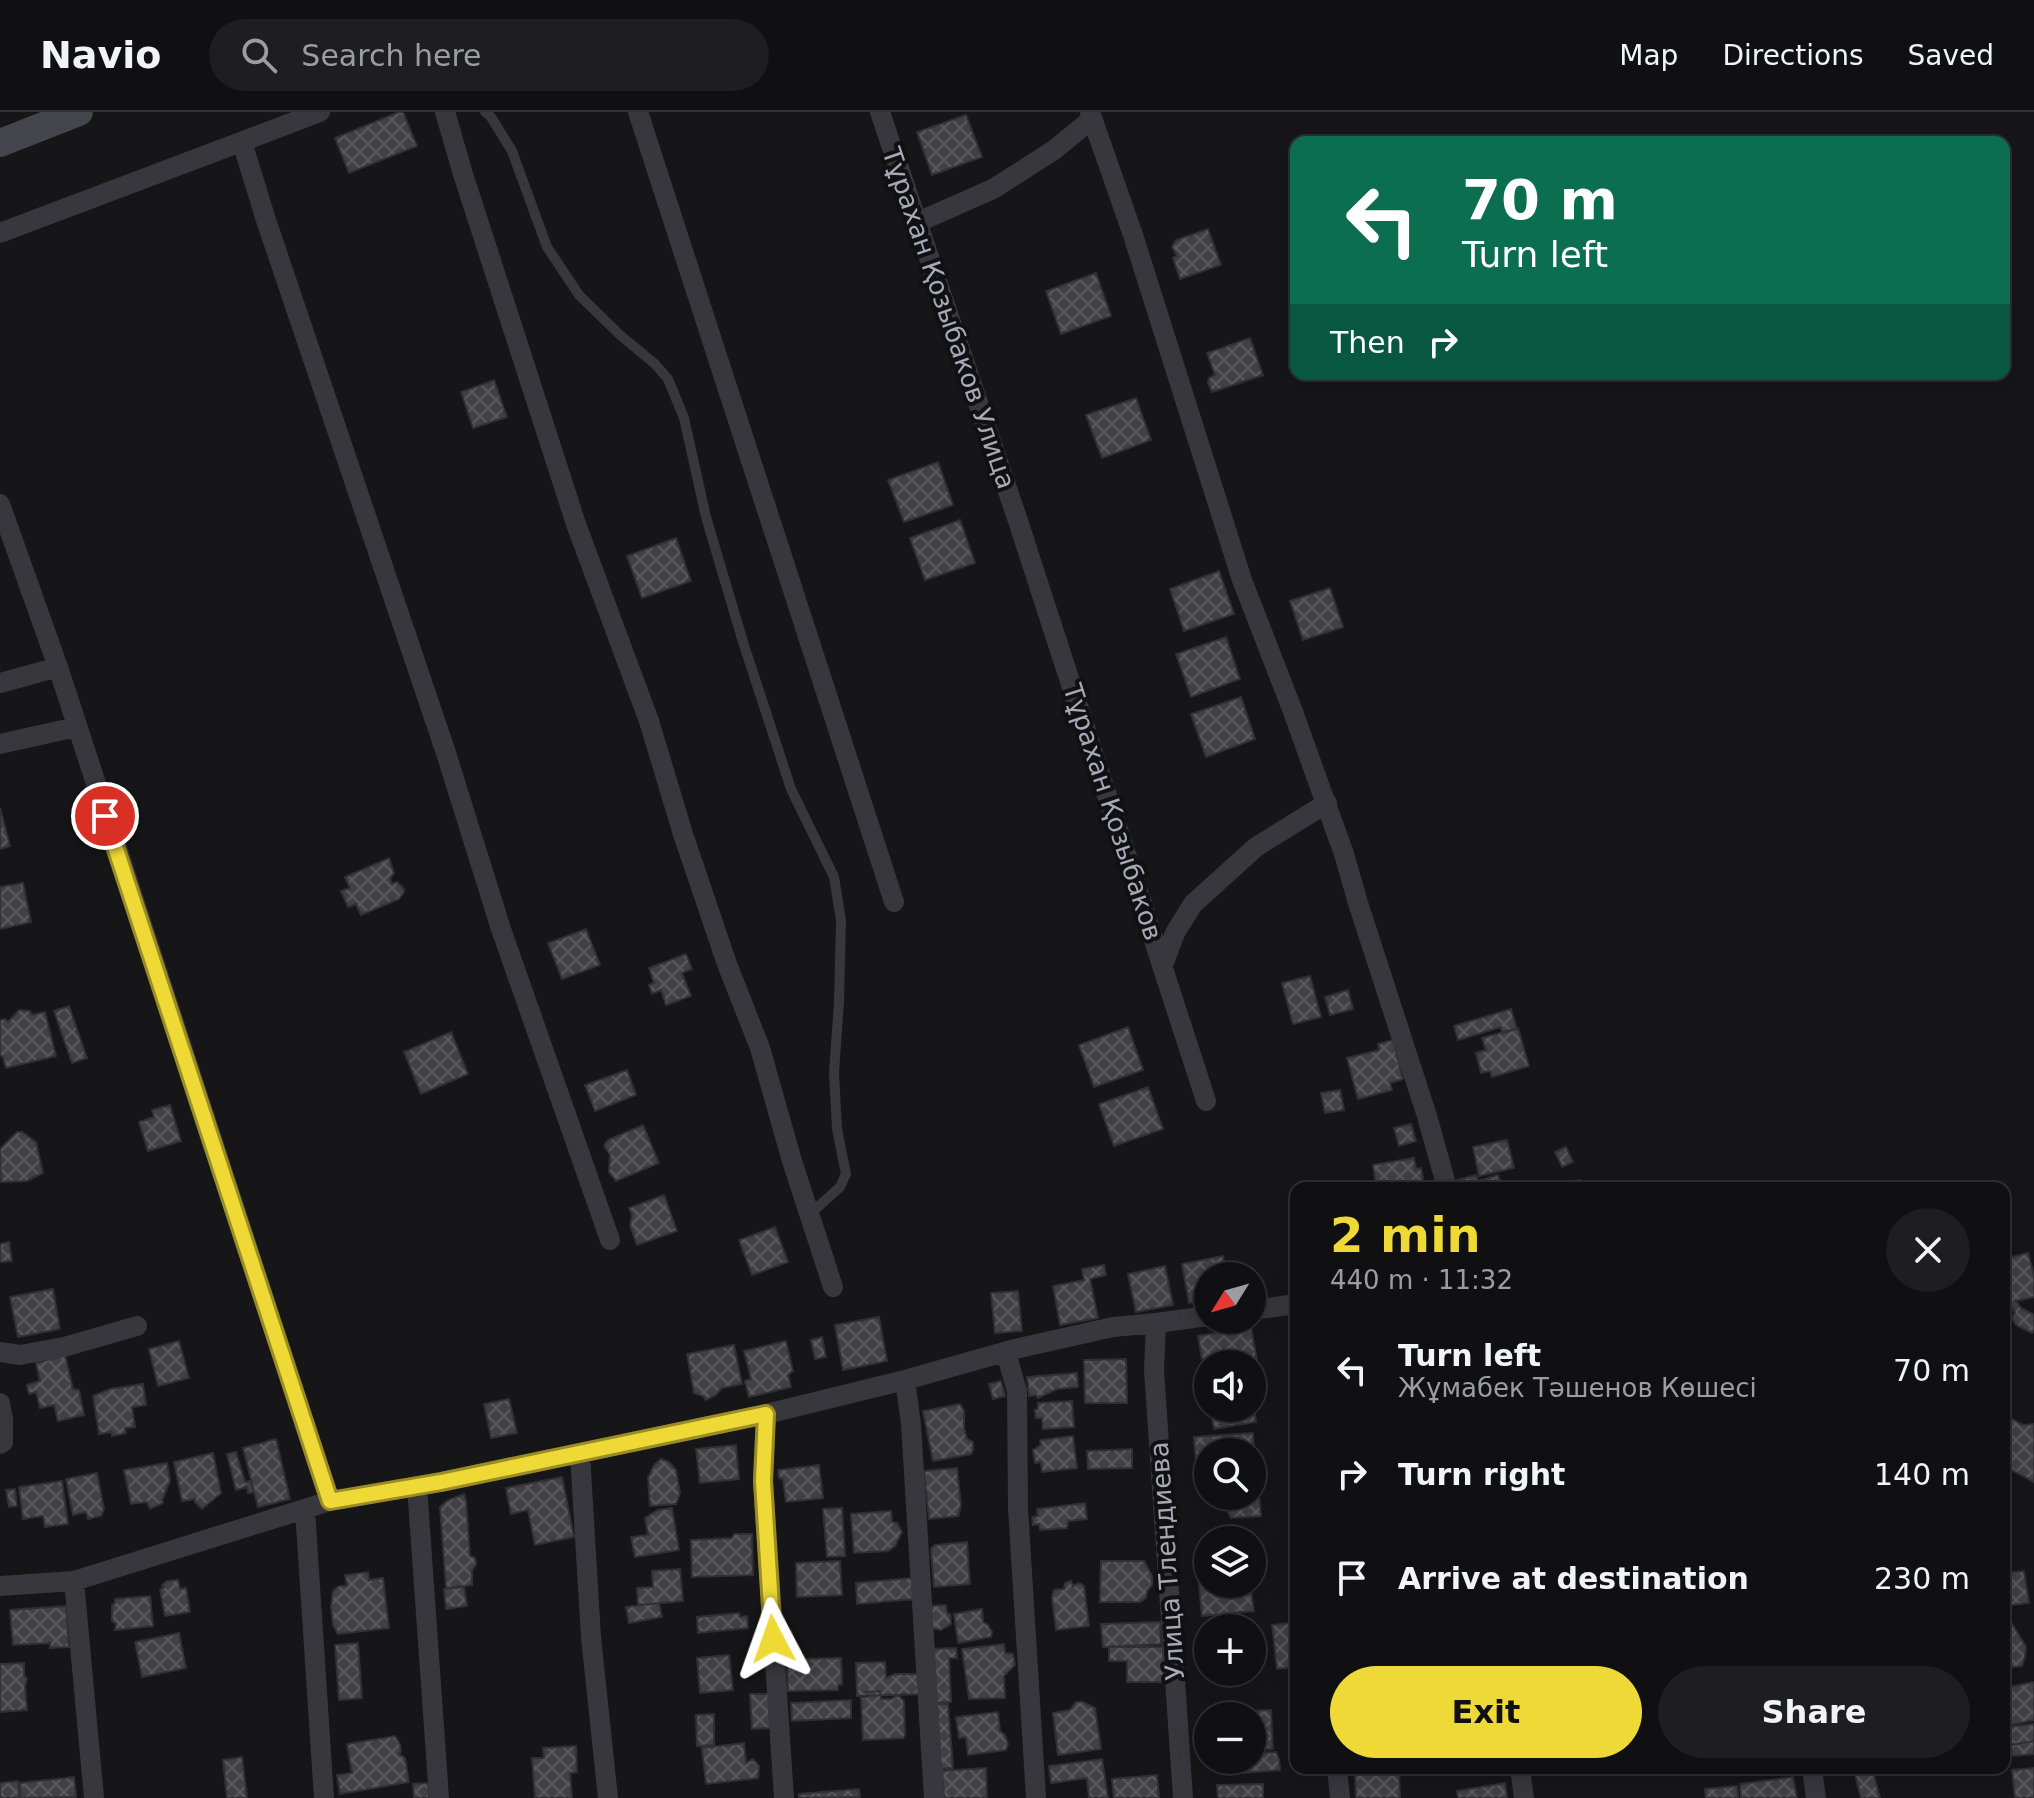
<!DOCTYPE html>
<html lang="en">
<head>
<meta charset="utf-8">
<style>
  :root { --surface:#101012; --page:#1e1e20; --text:#f1f3f6; --muted:#9c9d9f; --line:#303032; --accent:#eed937 }
  body { margin:0; font-family:"DejaVu Sans",sans-serif; background:var(--page); color:var(--text); height:100vh; display:flex; flex-direction:column; font-size:30px; white-space:nowrap }
  * { box-sizing:border-box; margin:0 }
  p { font-size:26px; color:var(--muted) }
  .icon { flex:none; width:44px; height:44px; fill:none; stroke:currentColor; stroke-width:2; stroke-linecap:round; stroke-linejoin:round }
  .map { position:relative; flex:1; overflow:hidden }
  .sheet { position:absolute; left:1290px; top:1070px; width:720px; height:592px; display:flex; flex-direction:column; background:var(--surface); border-radius:16px; box-shadow:0 4px 20px #0003,0 0 0 2px var(--line) }
  .sheet>* { flex:none }
  .top-card { position:absolute; left:1290px; top:24px; width:720px; height:244px; border-radius:16px; box-shadow:0 4px 20px #0003,0 0 0 2px var(--line); background:#0b6e4f; color:#fff; overflow:hidden }
  .needle { width:52px; rotate:233deg }
  .tools { position:absolute; left:1194px; top:1150px; display:grid; gap:16px }
  .tools a { display:grid; place-items:center; width:72px; height:72px; border-radius:50%; background:var(--surface); box-shadow:0 4px 20px #0003,0 0 0 2px var(--line); font-size:40px }
  .pin { position:absolute; display:grid; place-items:center; width:68px; height:68px; color:#fff; margin:-34px; border:4px solid #fff; border-radius:50%; box-shadow:0 2px 8px #0007 }
  .me { position:absolute; width:88px; margin:-44px; rotate:356deg; stroke-linejoin:round; filter:drop-shadow(0 0 6px #0008) }
  .turn { display:flex; align-items:center; gap:28px; height:168px; padding:0 40px; font-size:36px }
  .turn .icon { width:104px; height:104px; stroke-width:2.5 }
  .turn b { display:block; font-size:56px; line-height:68px }
  .then { display:flex; align-items:center; height:76px; padding:0 40px; background:#0003; gap:16px; font-size:30px }
  .round { display:grid; place-items:center; flex:none; width:84px; height:84px; border-radius:42px; background:var(--page) }
  .headline { display:flex; align-items:center; justify-content:space-between; height:136px; padding:0 40px }
  h1 { font-size:48px; font-weight:600; line-height:60px; color:var(--accent) }
  .action { display:flex; gap:16px; margin-top:auto; padding:16px 40px }
  .action a { flex:1; height:92px; border-radius:48px; background:var(--accent); color:#111; font-size:32px; font-weight:600; line-height:92px; text-align:center }
  .action a+a { background:var(--page); color:var(--text) }
  ul { padding:0; list-style:none }
  li { display:flex; align-items:center; gap:24px; height:104px; padding:0 40px }
  li div { flex:1 }
  li b { display:block; font-size:30px }
  li em { font-style:normal }
  header { display:flex; align-items:center; gap:48px; box-sizing:border-box; height:112px; padding:0 40px; background:var(--surface); border-bottom:2px solid var(--line) }
  header strong { font-size:38px }
  nav { display:flex; gap:44px; margin-inline-start:auto; font-size:28px }
  .search { width:560px; height:72px; background:var(--page); display:flex; align-items:center; gap:20px; box-sizing:border-box; padding:0 28px; border-radius:44px; color:var(--muted); font-size:30px }
  .map>svg:first-child { display:block }
</style>
</head>
<body>
<header>
<strong>Navio</strong>
<div class="search"><svg class="icon" aria-label="search" viewBox="0 0 24 24"><circle cx="10" cy="10" r="6"/><path d="M15 15l6 6"/></svg>Search here</div>
<nav><a>Map</a><a>Directions</a><a>Saved</a></nav>
</header>
<div class="map">
<svg width="2034" height="1686" viewBox="0 0 2034 1686">
  <defs>
    <pattern id="building-cross-hatch" width="8" height="8" patternUnits="userSpaceOnUse" patternTransform="scale(2)"><rect width="8" height="8" fill="#404045"/><path d="M0 0l8 8M0 8l8-8" fill="none" stroke="#59595e"/></pattern>
  </defs>
  <rect width="100%" height="100%" fill="#161618"/>
  <path fill="url(#building-cross-hatch)" stroke="#313034" stroke-width="2" d="M399,0H403L417,34L349,61L335,26Z
    M966,3L982,45L932,63L917,20Z
    M1208,117L1221,153L1180,167L1173,146L1177,144L1172,135L1176,128Z
    M1096,161L1111,204L1061,222L1046,179Z
    M1250,226L1263,263L1212,280L1208,271L1209,266L1215,263L1207,241Z
    M494,268L507,305L473,316L461,280Z
    M1136,286L1151,328L1102,346L1086,303Z
    M938,350L953,393L904,410L888,368Z
    M960,408L975,451L925,468L910,426Z
    M676,426L691,469L642,486L627,444Z
    M1219,459L1234,502L1184,519L1170,477Z
    M1330,476L1343,515L1303,528L1290,489Z
    M1226,525L1240,567L1191,585L1176,542Z
    M1241,585L1255,627L1206,645L1191,602Z
    M0,696L10,734L0,737Z
    M389,746L394,761L390,767L392,772L397,770L404,777V780L399,787L361,803L356,792L348,795L341,779L350,776L345,765Z
    M23,771L31,810L0,817V775Z
    M586,817L600,853L562,867L548,831Z
    M686,842L692,857L682,861L691,884L666,893L661,878L652,882L649,873L654,871L649,856Z
    M1310,864L1321,905L1293,912L1282,871Z
    M1348,878L1353,897L1330,903L1325,885Z
    M69,894L87,946L72,951L54,899Z
    M1511,897L1517,917L1502,921L1501,915L1458,928L1454,914Z
    M19,898L30,899L32,903L45,900L56,944L6,956L3,945L0,943V908L5,907L8,910Z
    M1128,915L1143,958L1094,975L1079,933Z
    M1518,916L1529,954L1492,965L1490,959L1481,961L1476,941L1486,938L1482,926Z
    M451,920L468,962L421,982L404,940Z
    M1393,928L1403,967L1390,971L1392,978L1358,987L1347,946L1379,938L1378,932Z
    M627,958L636,983L595,999L585,973Z
    M1148,975L1163,1017L1114,1034L1099,992Z
    M1340,978L1344,998L1325,1001L1321,981Z
    M170,993L181,1029L148,1039L139,1010L154,1005L152,998Z
    M1411,1012L1416,1029L1399,1034L1394,1016Z
    M643,1013L659,1051L616,1069L609,1060L610,1043L604,1034L605,1032L608,1028Z
    M17,1020H22L36,1030L43,1061L27,1069L1,1070L0,1037Z
    M1507,1028L1514,1056L1479,1064L1473,1035Z
    M1566,1035L1573,1050L1562,1055L1555,1040Z
    M1414,1046L1416,1057L1421,1056L1423,1065L1422,1076H1376L1373,1053Z
    M1476,1063L1478,1069L1498,1063L1500,1069L1480,1076H1459L1457,1068Z
    M1580,1068L1582,1076H1532Z
    M664,1083L677,1119L637,1133L630,1114L632,1103L629,1096Z
    M775,1115L788,1150L752,1163L739,1128Z
    M9,1130L12,1149L0,1150V1132Z
    M2028,1141L2034,1164V1185L2016,1189L2021,1196L2034,1203V1218L2032,1221L2016,1213L2012,1206L2015,1200L2013,1196L2006,1211L2009,1221L2008,1234H2004V1147Z
    M1223,1144L1227,1164H1208V1187L1189,1191L1182,1152Z
    M1104,1153L1106,1163L1090,1167L1098,1206L1060,1213L1053,1174L1084,1168L1082,1157Z
    M1165,1154L1173,1193L1136,1200L1128,1162Z
    M53,1177L60,1217L18,1225L10,1185Z
    M1018,1179L1022,1219L995,1221L991,1181Z
    M879,1205L887,1249L843,1258L835,1213Z
    M1251,1215L1260,1265L1252,1266V1252H1210L1209,1246L1202,1247L1198,1224Z
    M822,1225L826,1245L815,1247L811,1228Z
    M179,1229L189,1266L158,1274L149,1237Z
    M786,1229L793,1259L788,1263L791,1275L749,1285L745,1269L751,1267L744,1239Z
    M734,1233L742,1272L722,1276L716,1283L706,1288L703,1284L694,1281L687,1242Z
    M65,1243L73,1277L79,1278L84,1303L58,1309L54,1293L40,1296L36,1280L29,1282L27,1273L40,1269L36,1251Z
    M1126,1247L1127,1291H1085L1084,1248Z
    M1077,1261L1078,1275L1057,1277L1038,1286L1036,1283L1029,1284L1027,1265Z
    M1001,1269L1005,1284L993,1287L989,1272Z
    M143,1272L146,1293L132,1295L135,1315L125,1316L126,1321L112,1324V1320L99,1322L93,1284L110,1277Z
    M1252,1286L1256,1310L1214,1317L1210,1296H1252Z
    M509,1287L517,1321L491,1326L484,1292Z
    M1072,1289L1074,1315L1043,1317L1042,1306H1036L1035,1298L1038,1297V1291Z
    M960,1292L964,1299V1316L967,1327L973,1330V1338L971,1342L933,1349L923,1299Z
    M2004,1303L2023,1313L2034,1312V1370L2004,1354Z
    M1253,1321L1255,1357L1252,1358V1340H1208V1361L1197,1362L1194,1325Z
    M1073,1324L1077,1356L1042,1360L1041,1350L1035,1351L1033,1338L1041,1333L1040,1328Z
    M276,1327L290,1387L258,1395L243,1336Z
    M736,1333L739,1367L700,1371L696,1337Z
    M1132,1337V1356L1088,1357L1087,1339Z
    M236,1340L245,1370L250,1369L254,1380L248,1381L247,1375L236,1378L227,1342Z
    M213,1341L221,1381L202,1397L195,1390V1387L182,1389L174,1350Z
    M661,1347L669,1350L676,1358L680,1381L676,1392L650,1394L648,1366L654,1353Z
    M167,1351L170,1369L162,1388L163,1391L150,1397L147,1390L131,1392L124,1358Z
    M819,1353L823,1386L786,1390L783,1367L779,1366L778,1358Z
    M957,1356L961,1394L958,1404L929,1407L924,1359Z
    M97,1361L104,1397L101,1404L88,1407L86,1400L73,1403L66,1367Z
    M1257,1362L1261,1404L1231,1406L1224,1393L1226,1386L1227,1384H1252V1363Z
    M562,1365L574,1425L535,1433L528,1398L511,1402L506,1376Z
    M62,1369L68,1412L45,1415L43,1404L23,1407L19,1375Z
    M15,1377L17,1394L9,1395L6,1378Z
    M464,1382L466,1389L470,1444L475,1446L476,1452L472,1459V1473L446,1476L440,1395L448,1388Z
    M1085,1391L1087,1407L1068,1409L1067,1416L1040,1418L1039,1412L1033,1413L1032,1405L1038,1404L1037,1397Z
    M672,1396L679,1438L635,1445L631,1425L648,1423L645,1406L658,1398Z
    M842,1396L845,1444L827,1445L823,1397Z
    M891,1399L892,1410L897,1411L902,1420L895,1434L888,1439L854,1441L851,1402Z
    M734,1422H752L753,1463L692,1465L691,1428L732,1426Z
    M967,1430L970,1472L934,1475L931,1437L935,1433Z
    M840,1449L842,1483L797,1485L796,1451Z
    M1101,1449H1144L1152,1464V1473L1147,1479L1146,1486L1140,1490H1100Z
    M1208,1452V1472H1250L1254,1499L1202,1504L1198,1463L1201,1453Z
    M680,1457L683,1489L638,1493L637,1476L653,1475L652,1459Z
    M2024,1459L2029,1491L2004,1494V1461Z
    M368,1460L369,1468L383,1466L389,1516L338,1522L333,1513L331,1494L333,1479L339,1474H347L345,1463Z
    M912,1466L914,1487L857,1492L856,1471Z
    M178,1468L180,1477L186,1476L190,1500L165,1504L160,1478L164,1475L162,1473L167,1469Z
    M1071,1469L1073,1474L1079,1471L1084,1474L1089,1514L1056,1518L1052,1486L1054,1478L1064,1477L1065,1471Z
    M464,1475L467,1494L446,1497L444,1477Z
    M150,1484L153,1514L115,1518L116,1512L112,1509V1493L115,1491V1487Z
    M659,1491L662,1505L629,1511L626,1495Z
    M946,1493L947,1502H950L951,1512L941,1518L932,1516L930,1494Z
    M66,1494L69,1535L50,1536V1531L13,1533L10,1498Z
    M982,1497L983,1510L988,1513L992,1520L991,1525L958,1531L954,1502Z
    M739,1501L740,1505L747,1504L748,1516L698,1521L697,1505Z
    M2010,1508L2026,1535L2025,1545L2022,1554L2004,1556V1510Z
    M1160,1510L1161,1532L1103,1535L1101,1512Z
    M1290,1511L1295,1555L1277,1557L1272,1513Z
    M179,1521L186,1556L142,1565L135,1530Z
    M358,1531L362,1586L339,1588L335,1533Z
    M1004,1532L1005,1541L1013,1542L1015,1553L1004,1564L1005,1586L969,1587L962,1537Z
    M1109,1535H1163L1164,1570H1127V1549H1109Z
    M956,1536L957,1546H949L951,1590L934,1591L931,1537Z
    M729,1543L733,1578L700,1581L697,1546Z
    M841,1546L842,1572L838,1573V1578L788,1579L787,1551H796L798,1547Z
    M885,1550L886,1566L895,1562H922L923,1582L857,1584L856,1551Z
    M24,1551V1563L27,1567L25,1574L27,1598L0,1600V1552Z
    M2034,1570V1608L2010,1613L2004,1576Z
    M880,1579L881,1587H891L898,1583L904,1589L905,1623L903,1626L863,1628L861,1585H867L866,1580Z
    M750,1582H769L770,1616L752,1617Z
    M851,1588V1606L792,1609L791,1591Z
    M1076,1590H1083L1095,1596L1101,1637L1058,1643L1053,1601L1070,1598Z
    M933,1592H948L953,1656L939,1657Z
    M1271,1598L1273,1637L1252,1638V1604H1225L1224,1600Z
    M998,1600L1000,1619L1005,1623L1008,1632L1006,1638L968,1643L966,1625L959,1626L956,1605Z
    M714,1602V1633L697,1634L696,1603Z
    M2034,1612V1629L2011,1633L2009,1615Z
    M395,1624L400,1632L401,1639L399,1642L405,1646L409,1670L340,1682L337,1663L352,1661L347,1632Z
    M2034,1629V1642L2012,1644L2011,1633Z
    M744,1631L746,1651L753,1647L759,1654L758,1666L706,1672L702,1636Z
    M576,1634L577,1660L570,1661L572,1686H535L532,1646H544L543,1636Z
    M1276,1640L1279,1647L1280,1658L1229,1662L1228,1648H1252V1642Z
    M242,1645L247,1686H227L223,1648Z
    M1102,1647L1108,1686H1089L1087,1666L1051,1671L1049,1654Z
    M986,1656L987,1686H944L942,1659Z
    M1436,1656H1486V1657L1437,1661Z
    M1864,1656H1872L1880,1686H1861L1854,1659Z
    M2034,1656V1686H2015L2012,1658Z
    M1399,1658L1400,1686H1356L1355,1660Z
    M1157,1663L1159,1686H1114L1112,1667Z
    M74,1665L76,1685L21,1686L20,1671Z
    M1793,1665L1797,1686H1741L1740,1672Z
    M18,1669L19,1686H0V1671Z
    M428,1671L429,1686H414L413,1672Z
    M1505,1671L1507,1686H1458L1457,1679Z
    M1263,1672V1686H1218L1217,1673Z
    M1737,1674L1738,1686H1706L1705,1677Z
    M859,1677L860,1685L799,1686V1682Z"/>
  <g fill="none" stroke-linecap="round" stroke-linejoin="round">
    <path stroke="#37373d" stroke-width="10" d="M485,0L491,5L512,39L547,135L579,183L620,223L655,252L668,267L684,306L706,405L743,530L791,677L834,765L841,808L839,890L834,961L837,1017L846,1062L840,1075L810,1102"/>
    <path stroke="#37373d" stroke-width="20" d="M445,0L463,62L576,412L649,609L683,722L727,852L760,936L792,1049L833,1175
      M638,0L894,790
      M880,0L1019,412L1206,989
      M1090,0L1133,123L1242,468L1292,597L1344,742L1358,791L1427,1004L1447,1076
      M242,30L266,108L446,641L501,817L610,1128
      M918,110L993,77L1054,38L1092,7
      M0,121L320,0
      M0,392L58,555L330,1389
      M0,571L58,555
      M0,632L76,615
      M1163,853L1175,821L1193,792L1256,735L1327,691
      M1252,1198L1296,1192
      M1156,1211L1154,1258L1183,1686
      M0,1240L20,1243L64,1235L137,1214
      M1006,1241L1017,1279L1018,1396L1036,1686
      M905,1268L911,1312L934,1686
      M0,1291L3,1307V1330L0,1332
      M766,1302L763,1369L784,1686
      M580,1342L591,1525L608,1686
      M417,1374L439,1686
      M305,1398L324,1686
      M74,1469L94,1686
      M0,1474L74,1469L330,1389L441,1370L766,1302L905,1268L1015,1237L1113,1215L1156,1211L1208,1204
      M1337,1656L1340,1686
      M1520,1656L1524,1686
      M1812,1656L1816,1686"/>
    <path stroke="#45454d" stroke-width="28" d="M0,31L79,0"/>
  </g>
  <g fill="none" stroke-linecap="round" stroke-linejoin="round">
    <g stroke="#9b8d24" stroke-width="20">
      <path id="route" d="M105,704L330,1389L441,1370L766,1302L763,1369L773,1527"/>
    </g>
    <use href="#route" stroke="#eed937" stroke-width="14"/>
  </g>
  <g text-anchor="middle" dominant-baseline="central" stroke-width="8" stroke-linejoin="round" paint-order="stroke">
    <g font-size="26" fill="#a8a9b7" stroke="#111113">
      <text transform="translate(949 206) rotate(71)">Тұрахан Қозыбаков Улица</text>
      <text transform="translate(1113 700) rotate(72)">Тұрахан Қозыбаков</text>
      <text transform="translate(1167 1449) rotate(-94)">Улица Тлендиева</text>
    </g>
  </g>
</svg>
<div class="tools">
<a><svg class="needle" viewBox="-14 -14 28 28"><path d="M0-13l5 13h-10z" fill="#e53935"/><path d="M0 13l5-13h-10z" fill="#9c9d9f"/></svg></a>
<a><svg class="icon" aria-label="sound" viewBox="0 0 24 24"><path d="M4 9h4l5-4v14l-5-4H4zM17 9q2 3 0 6"/></svg></a>
<a><svg class="icon" aria-label="search" viewBox="0 0 24 24"><circle cx="10" cy="10" r="6"/><path d="M15 15l6 6"/></svg></a>
<a><svg class="icon" aria-label="layers" viewBox="0 0 24 24"><path d="M12 4l9 5-9 5-9-5zM3 14l9 5 9-5"/></svg></a>
<a>+</a>
<a>−</a>
</div>
<div class="pin" style="left:105px;top:704px;background:#d93025"><svg class="icon" aria-label="arrive" viewBox="0 0 24 24"><path d="M6 21V4h12l-3 4 3 4H6"/></svg></div>
<svg class="me" style="left:773px;top:1527px" viewBox="-20 -20 40 40"><path d="M0-17L14 15 0 8-14 15z" fill="#eed937" stroke="#fff" stroke-width="4"/></svg>
<div class="top-card">
<div class="turn"><svg class="icon" aria-label="left" viewBox="0 0 24 24"><path d="M17 20v-9H6M10 6l-5 5 5 5"/></svg><div><b>70 m</b>Turn left</div></div>
<div class="then">Then<svg class="icon" aria-label="right" viewBox="0 0 24 24"><path d="M7 20v-9h11M14 6l5 5-5 5"/></svg></div>
</div>
<section class="sheet">
<div class="headline"><div><h1>2 min</h1><p>440 m · 11:32</p></div><a class="round"><svg class="icon" aria-label="close" viewBox="0 0 24 24"><path d="M6 6l12 12M18 6L6 18"/></svg></a></div>
<ul>
<li><svg class="icon" aria-label="left" viewBox="0 0 24 24"><path d="M17 20v-9H6M10 6l-5 5 5 5"/></svg><div><b>Turn left</b><p>Жұмабек Тәшенов Көшесі</p></div><em>70 m</em></li>
<li><svg class="icon" aria-label="right" viewBox="0 0 24 24"><path d="M7 20v-9h11M14 6l5 5-5 5"/></svg><div><b>Turn right</b></div><em>140 m</em></li>
<li><svg class="icon" aria-label="arrive" viewBox="0 0 24 24"><path d="M6 21V4h12l-3 4 3 4H6"/></svg><div><b>Arrive at destination</b></div><em>230 m</em></li>
</ul>
<div class="action"><a>Exit</a><a>Share</a></div>
</section>
</div>
</body>
</html>
